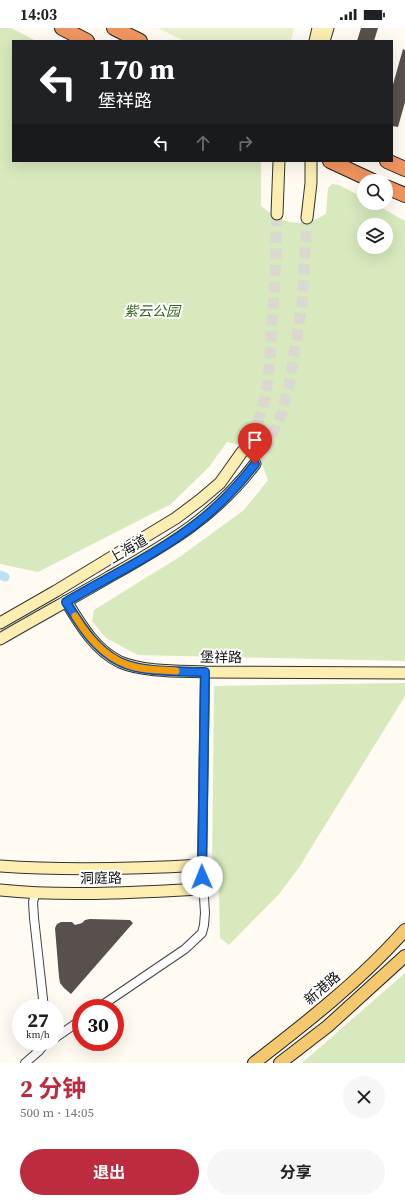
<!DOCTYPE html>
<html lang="zh">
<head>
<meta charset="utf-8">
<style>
  :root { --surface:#fff; --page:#f6f6f6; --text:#202124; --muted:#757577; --accent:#bd2b3e }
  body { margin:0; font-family:"Source Serif 4","Noto Sans SC",serif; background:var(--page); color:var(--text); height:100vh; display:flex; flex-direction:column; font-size:15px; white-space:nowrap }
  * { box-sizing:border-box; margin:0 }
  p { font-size:13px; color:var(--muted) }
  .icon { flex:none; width:22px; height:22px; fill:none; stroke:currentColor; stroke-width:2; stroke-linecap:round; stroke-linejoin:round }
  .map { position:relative; height:1035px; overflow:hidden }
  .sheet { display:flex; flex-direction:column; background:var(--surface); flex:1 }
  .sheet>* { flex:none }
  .banner { position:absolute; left:12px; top:12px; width:381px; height:122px; border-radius:0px; box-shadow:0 4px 16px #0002; background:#202124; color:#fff; overflow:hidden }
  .tools { position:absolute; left:357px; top:146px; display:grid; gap:8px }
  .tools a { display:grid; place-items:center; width:36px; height:36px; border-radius:50%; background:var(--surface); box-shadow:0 4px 16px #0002; font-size:20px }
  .speed { position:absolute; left:12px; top:971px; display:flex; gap:8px; font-size:20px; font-weight:700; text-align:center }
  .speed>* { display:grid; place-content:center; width:52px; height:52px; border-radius:50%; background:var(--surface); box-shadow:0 4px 16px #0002; line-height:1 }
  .speed small { font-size:10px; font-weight:400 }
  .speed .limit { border:6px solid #d22; background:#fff; color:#111 }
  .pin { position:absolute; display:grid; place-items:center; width:34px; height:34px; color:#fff; margin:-41px -17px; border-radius:50% 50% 50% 0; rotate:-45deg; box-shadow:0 0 4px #0007 }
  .pin .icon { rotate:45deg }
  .me { position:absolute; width:44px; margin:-22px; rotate:359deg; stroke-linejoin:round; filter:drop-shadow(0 0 3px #0008) }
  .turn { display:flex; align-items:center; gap:14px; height:84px; padding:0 20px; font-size:18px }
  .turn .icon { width:52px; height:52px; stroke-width:2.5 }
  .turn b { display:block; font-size:28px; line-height:34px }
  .lanes { display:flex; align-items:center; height:38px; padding:0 20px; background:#0003; justify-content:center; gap:20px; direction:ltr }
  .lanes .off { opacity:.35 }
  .round { display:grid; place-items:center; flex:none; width:42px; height:42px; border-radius:21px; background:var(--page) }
  .head { display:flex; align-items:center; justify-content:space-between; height:68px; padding:0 20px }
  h1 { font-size:24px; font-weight:700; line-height:30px; color:var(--accent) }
  .action { display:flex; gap:8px; margin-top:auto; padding:8px 20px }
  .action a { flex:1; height:46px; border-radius:24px; background:var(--accent); color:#fff; font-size:16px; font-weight:700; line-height:46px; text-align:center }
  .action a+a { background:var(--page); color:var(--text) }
  .status { display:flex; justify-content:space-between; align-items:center; height:28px; padding:0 20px; background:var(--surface); direction:ltr }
  .status svg { height:11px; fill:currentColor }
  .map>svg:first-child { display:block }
</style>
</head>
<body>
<div class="status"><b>14:03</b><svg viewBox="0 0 49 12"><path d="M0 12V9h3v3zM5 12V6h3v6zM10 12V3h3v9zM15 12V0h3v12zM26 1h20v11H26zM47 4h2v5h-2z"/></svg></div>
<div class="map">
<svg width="405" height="1035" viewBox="0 0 405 1035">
  <rect width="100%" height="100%" fill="#fffbf3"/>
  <path fill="#d7e9bd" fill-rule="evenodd" d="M0,0H11L36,13H13V133H261V178C283,196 300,201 326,186L328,160L332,156L339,157L364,170V175H373L405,193V633L138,627L106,610L92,593L94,582L181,528L244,482L268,452L256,420L227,414L209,439L171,476L38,544L0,536ZM364,197H386V219H364Z
    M405,655V668L298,841L279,866L229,917L220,910L219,863L212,848L214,658Z
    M405,945V1035H302Z"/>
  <path fill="#e8f0ce" d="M158,0H294L291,13H184Z"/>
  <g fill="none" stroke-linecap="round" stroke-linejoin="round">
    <path stroke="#b9e3f5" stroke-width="9" d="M0,547L5,549"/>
  </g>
  <path fill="#58504c" d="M361,0H378L374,13H357Z
    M403,21L405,22V74L398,99L392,98V60Z
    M90,891L130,892L133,895L71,966L64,960L60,955L59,949L55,900L57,896L61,894H72L75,897L82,895L85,892Z"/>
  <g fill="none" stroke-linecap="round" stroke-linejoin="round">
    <path stroke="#dbd8d1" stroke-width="11" stroke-dasharray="11 5.5" stroke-linecap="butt" d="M242,424C270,381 269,344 272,295C275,259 276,222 277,186
      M255,436L266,420L273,405L282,384L289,357L302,277L307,190"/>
    <g stroke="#434343" stroke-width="10">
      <path id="street" d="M35,866L33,874L34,890L44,980
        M98,980L185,921L202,905L204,897L205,885L202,837L205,644
        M55,1010L81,992
        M25,1035L39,1023L46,1014"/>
    </g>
    <g stroke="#323232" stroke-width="13">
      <path id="secondary" d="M315,13L318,0
        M324,13L328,0
        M277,186L279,133
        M307,190L311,155V133
        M66,573C80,596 95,622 120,634C143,644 180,643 205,644L405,645
        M0,595L56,563L176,490L200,472L220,455L242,424
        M0,611C36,590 73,570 109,549C167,516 214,490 255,436
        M0,838C68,843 134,841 202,837
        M0,862C68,869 135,864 203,861"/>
    </g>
    <g stroke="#212121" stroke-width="14">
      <path id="primary" d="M254,1035C306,995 362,951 405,902
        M280,1035L328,998L405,928"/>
    </g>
    <g stroke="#212121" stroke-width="16">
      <path id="highway" d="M62,0L87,13
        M114,0L140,13
        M330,133L373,153
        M387,133L405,141
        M386,159L405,167"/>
    </g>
    <use href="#street" stroke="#fff" stroke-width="8"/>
    <use href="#secondary" stroke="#fcedb0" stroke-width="11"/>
    <use href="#primary" stroke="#f4c86e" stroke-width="12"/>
    <use href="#highway" stroke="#f09560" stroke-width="14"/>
  </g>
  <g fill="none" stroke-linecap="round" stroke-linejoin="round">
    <g stroke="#114b97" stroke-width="10">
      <path id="route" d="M202,849L205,644C179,643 144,645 120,634C95,622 80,596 66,574C110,548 157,526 197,495C219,478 238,458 255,436"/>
    </g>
    <use href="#route" stroke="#1a73e8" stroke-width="7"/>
    <path stroke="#f59e0b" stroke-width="7" d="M75,588C89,611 108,633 135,639C148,642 163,642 176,643"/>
  </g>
  <g text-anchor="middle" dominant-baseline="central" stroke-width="4" stroke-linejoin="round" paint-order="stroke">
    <g font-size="14" font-style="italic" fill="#356721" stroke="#fff">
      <text x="152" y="283">紫云公园</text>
    </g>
    <g font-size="14" fill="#101010" stroke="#fff">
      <text transform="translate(128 521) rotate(-30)">上海道</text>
      <text transform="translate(221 629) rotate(1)">堡祥路</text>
      <text transform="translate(101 850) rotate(-1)">洞庭路</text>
      <text transform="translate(322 960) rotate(-41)">新港路</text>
    </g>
  </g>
</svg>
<div class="tools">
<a><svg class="icon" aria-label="search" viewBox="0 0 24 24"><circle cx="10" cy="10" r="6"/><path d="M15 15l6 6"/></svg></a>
<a><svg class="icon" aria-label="layers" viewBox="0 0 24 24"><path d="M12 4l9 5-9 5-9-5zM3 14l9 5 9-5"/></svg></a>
</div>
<div class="speed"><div>27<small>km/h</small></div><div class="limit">30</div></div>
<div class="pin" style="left:255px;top:436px;background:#d93025"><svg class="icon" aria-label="arrive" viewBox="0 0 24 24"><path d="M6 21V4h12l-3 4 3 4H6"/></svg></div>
<svg class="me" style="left:202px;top:849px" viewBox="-20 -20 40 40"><circle r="19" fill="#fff"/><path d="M0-13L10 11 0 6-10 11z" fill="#1a73e8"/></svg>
<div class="banner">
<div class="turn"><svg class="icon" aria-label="left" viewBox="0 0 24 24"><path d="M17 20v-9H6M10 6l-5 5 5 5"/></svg><div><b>170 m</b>堡祥路</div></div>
<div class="lanes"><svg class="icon" aria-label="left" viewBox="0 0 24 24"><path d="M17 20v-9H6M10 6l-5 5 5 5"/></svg><svg class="icon off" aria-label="ahead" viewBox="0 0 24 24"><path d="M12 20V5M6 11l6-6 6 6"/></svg><svg class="icon off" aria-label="right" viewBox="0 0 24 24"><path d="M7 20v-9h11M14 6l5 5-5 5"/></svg></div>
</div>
</div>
<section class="sheet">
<div class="head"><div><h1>2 分钟</h1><p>500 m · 14:05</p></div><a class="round"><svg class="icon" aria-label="close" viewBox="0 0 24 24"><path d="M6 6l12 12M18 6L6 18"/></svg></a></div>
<div class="action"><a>退出</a><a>分享</a></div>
</section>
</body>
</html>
